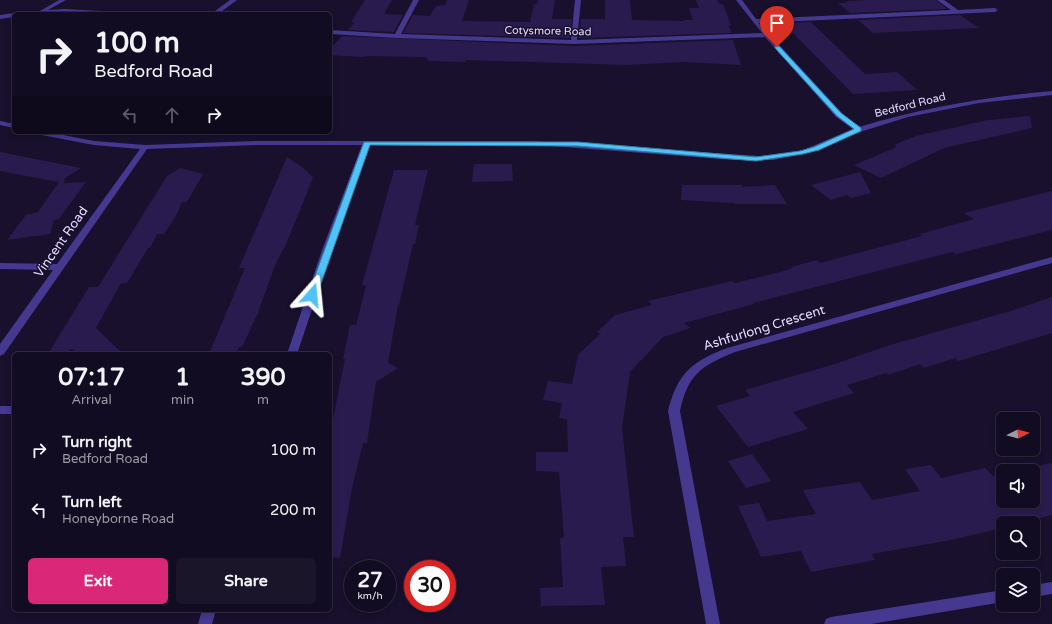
<!DOCTYPE html>
<html lang="en">
<head>
<meta charset="utf-8">
<style>
  :root { --surface:#120c22; --page:#1b152a; --text:#f1f3f6; --muted:#9c9ba5; --line:#312c40; --accent:#db2777 }
  body { margin:0; font-family:"Varela Round",sans-serif; background:var(--page); color:var(--text); height:100vh; display:flex; flex-direction:column; font-size:15px; white-space:nowrap }
  * { box-sizing:border-box; margin:0 }
  p { font-size:13px; color:var(--muted) }
  .icon { flex:none; width:22px; height:22px; fill:none; stroke:currentColor; stroke-width:2; stroke-linecap:round; stroke-linejoin:round }
  .map { position:relative; flex:1; overflow:hidden }
  .sheet { position:absolute; left:12px; top:352px; width:320px; height:260px; display:flex; flex-direction:column; background:var(--surface); border-radius:6px; box-shadow:0 2px 6px #0003,0 0 0 1px var(--line) }
  .sheet>* { flex:none }
  .top-card { position:absolute; left:12px; top:12px; width:320px; height:122px; border-radius:6px; box-shadow:0 2px 6px #0003,0 0 0 1px var(--line); background:#120c22; color:var(--text); overflow:hidden }
  .needle { width:26px; rotate:84deg }
  .controls { position:absolute; left:996px; top:412px; display:grid; gap:8px }
  .controls a { display:grid; place-items:center; width:44px; height:44px; border-radius:6px; background:var(--surface); box-shadow:0 2px 6px #0003,0 0 0 1px var(--line); font-size:20px }
  .speed { position:absolute; left:344px; top:560px; display:flex; gap:8px; font-size:20px; font-weight:700; text-align:center }
  .speed>* { display:grid; place-content:center; width:52px; height:52px; border-radius:50%; background:var(--surface); box-shadow:0 2px 6px #0003,0 0 0 1px var(--line); line-height:1 }
  .speed small { font-size:10px; font-weight:400 }
  .speed .limit { border:6px solid #d22; background:#fff; color:#111 }
  .pin { position:absolute; display:grid; place-items:center; width:34px; height:34px; color:#fff; margin:-41px -17px; border-radius:50% 50% 50% 0; rotate:-45deg; box-shadow:0 0 4px #0007 }
  .pin .icon { rotate:45deg }
  .me { position:absolute; width:44px; margin:-22px; rotate:18deg; stroke-linejoin:round; filter:drop-shadow(0 0 3px #0008) }
  .turn { display:flex; align-items:center; gap:14px; height:84px; padding:0 16px; font-size:18px }
  .turn .icon { width:52px; height:52px; stroke-width:2.5 }
  .turn b { display:block; font-size:28px; line-height:34px }
  .lanes { display:flex; align-items:center; height:38px; padding:0 16px; background:#0003; justify-content:center; gap:20px; direction:ltr }
  .lanes .off { opacity:.35 }
  .eta { display:flex; justify-content:space-evenly; align-items:center; height:68px; text-align:center }
  .eta b { font-size:24px; font-weight:800; line-height:28px }
  .button { display:flex; gap:8px; margin-top:auto; padding:8px 16px }
  .button a { flex:1; height:46px; border-radius:6px; background:var(--accent); color:#fff; font-size:16px; font-weight:800; line-height:46px; text-align:center }
  .button a+a { background:var(--page); color:var(--text) }
  ul { padding:0; list-style:none }
  li { display:flex; align-items:center; gap:12px; height:60px; padding:0 16px }
  li div { flex:1 }
  li b { display:block; font-size:15px }
  li em { font-style:normal }
  .map>svg:first-child { display:block }
</style>
</head>
<body>
<div class="map">
<svg width="1052" height="624" viewBox="0 0 1052 624">
  <rect width="100%" height="100%" fill="#18102d"/>
  <path fill="#2a1b4f" d="M365,0H392L384,14L403,15L394,32L348,30L355,22H351Z
    M447,0H469L462,21L530,22L534,4H537L538,0H555L552,19H572L570,38L403,33L413,15L430,16L436,6L445,5Z
    M605,0H630L632,20L684,21L683,20H693L689,8H699L696,0H717L719,4H723L731,25H729L731,33L579,38L581,19H605Z
    M867,0H936L947,9L850,13L838,3H848L846,1Z
    M960,15L979,28L873,33L858,20Z
    M811,22L865,74L897,72L917,90L853,94L783,23Z
    M342,36L574,46L733,40L741,65L684,62L626,65L465,60V62L430,61L427,60L428,58L423,57L368,56L362,57L330,55V49Z
    M1030,116L1032,128L944,148L881,178L854,165L897,147L894,145L916,136L988,120Z
    M0,152L81,168L65,178L64,183L86,182L59,219L54,220L50,234L7,240L26,215L38,212L59,182L0,171Z
    M287,157L302,167L313,177L307,193L284,249H283L274,268L258,313L242,347H239L236,354H209L245,268H239Z
    M474,164H512L513,181L472,182Z
    M180,168L203,174L187,202H182L177,214L164,234H157L150,248H148L127,283H121L96,328L123,354H78L72,349L62,354H48L89,287H98L167,176Z
    M394,170H428L415,225H419L415,244H413L399,305H398L388,363L398,368L376,382L367,443H363L352,488L340,558L330,557V424H332L345,359H343L350,325H356L366,286L362,285Z
    M860,172L871,193L851,198L847,195L831,200L811,185Z
    M682,185H742L743,187L775,185L787,204H735L734,203L681,200Z
    M1052,191V230L956,254L952,252L753,303L754,304L684,323L690,328L663,337L630,372L622,428L634,537H623L626,566L601,567L605,605L541,606L540,588L563,587L560,538H564L559,472L536,471V452H568L567,419L559,418L562,403L543,400L548,381L572,384L578,355L600,334L597,332L615,315L652,305L648,301L732,281L735,283L780,272L793,268L791,267L817,260L820,263L922,236L920,234L974,219L964,213Z
    M1052,297V333L958,361L955,358L924,368L920,364L888,375L886,373L847,385L854,393L793,412L808,429L748,447L716,406L750,396L745,390L835,364L890,345L1011,311Z
    M752,454L771,481L746,488L728,461Z
    M1052,463V515L1019,523H1003V527L998,529L951,540L872,554L875,560L811,572L801,551L761,557L738,506L759,503L767,521L816,514L803,490L860,482L872,500L920,491L905,469L931,465L941,478L985,468L993,476L1003,474V501H1033V471H1016Z"/>
  <g fill="none" stroke-linecap="round" stroke-linejoin="round">
    <path fill="#44398e" fill-rule="evenodd" d="M59,0H66L48,10L65,9L119,12L122,14L65,13L17,14L20,12L40,11Z
      M230,0H237L218,14H211Z
      M413,0H419L401,34L571,40L575,0H581L577,40L762,33L736,0H742L756,19L951,10L937,0H944L958,10L995,8L998,10L995,12L759,23L842,113L859,127C922,108 986,97 1052,91V95L979,103L908,117L863,131L808,153L773,160H734L551,146L370,145L332,250L297,354H287L322,250L362,145H257L147,149L4,354L0,356V344L53,270L0,269V263L57,264L140,149L94,145L36,134L32,132H48L94,141L145,145L257,141H533L760,156L786,154L803,150L853,129L836,117L765,37L574,44L397,38L330,34V30L395,34Z
      M14,13L16,14H14V17L0,19V15Z
      M0,121L14,124V128L0,125Z
      M1052,257V263L735,352C701,366 688,374 680,411L720,624H706L668,411C677,374 692,361 727,348Z
      M0,406H14V414H0Z
      M1052,582V594L1033,597V585Z
      M1003,590V602L871,624H824L826,619L831,617Z
      M202,610H216L212,624H198Z"/>
  </g>
  <path fill="#4fc3f7" stroke="#337fa1" d="M775,46H779L841,113L861,128V131L819,150L803,154L756,161L578,146L370,145L317,295L312,297L308,295L364,142H578L756,157L800,151L814,147L854,129L837,116L775,48Z"/>
  <g text-anchor="middle" dominant-baseline="central" stroke-width="3" stroke-linejoin="round" paint-order="stroke">
    <g font-size="11" fill="#e3dcff" stroke="#18102d">
      <text transform="translate(548 31) rotate(1)">Cotysmore Road</text>
      <text transform="translate(910 105) rotate(-14)">Bedford Road</text>
    </g>
    <g font-size="13" fill="#e3dcff" stroke="#18102d">
      <text transform="translate(61 242) rotate(-55)">Vincent Road</text>
      <text transform="translate(764 328) rotate(-17)">Ashfurlong Crescent</text>
    </g>
  </g>
</svg>
<div class="controls">
<a><svg class="needle" viewBox="-14 -14 28 28"><path d="M0-13l5 13h-10z" fill="#e53935"/><path d="M0 13l5-13h-10z" fill="#9c9ba5"/></svg></a>
<a><svg class="icon" aria-label="sound" viewBox="0 0 24 24"><path d="M4 9h4l5-4v14l-5-4H4zM17 9q2 3 0 6"/></svg></a>
<a><svg class="icon" aria-label="search" viewBox="0 0 24 24"><circle cx="10" cy="10" r="6"/><path d="M15 15l6 6"/></svg></a>
<a><svg class="icon" aria-label="layers" viewBox="0 0 24 24"><path d="M12 4l9 5-9 5-9-5zM3 14l9 5 9-5"/></svg></a>
</div>
<div class="speed"><div>27<small>km/h</small></div><div class="limit">30</div></div>
<div class="pin" style="left:777px;top:47px;background:#d93025"><svg class="icon" aria-label="arrive" viewBox="0 0 24 24"><path d="M6 21V4h12l-3 4 3 4H6"/></svg></div>
<svg class="me" style="left:312px;top:295px" viewBox="-20 -20 40 40"><path d="M0-17L14 15 0 8-14 15z" fill="#4fc3f7" stroke="#fff" stroke-width="4"/></svg>
<div class="top-card">
<div class="turn"><svg class="icon" aria-label="right" viewBox="0 0 24 24"><path d="M7 20v-9h11M14 6l5 5-5 5"/></svg><div><b>100 m</b>Bedford Road</div></div>
<div class="lanes"><svg class="icon off" aria-label="left" viewBox="0 0 24 24"><path d="M17 20v-9H6M10 6l-5 5 5 5"/></svg><svg class="icon off" aria-label="ahead" viewBox="0 0 24 24"><path d="M12 20V5M6 11l6-6 6 6"/></svg><svg class="icon" aria-label="right" viewBox="0 0 24 24"><path d="M7 20v-9h11M14 6l5 5-5 5"/></svg></div>
</div>
<section class="sheet">
<div class="eta">
<div><b>07:17</b><p>Arrival</p></div>
<div><b>1</b><p>min</p></div>
<div><b>390</b><p>m</p></div>
</div>
<ul>
<li><svg class="icon" aria-label="right" viewBox="0 0 24 24"><path d="M7 20v-9h11M14 6l5 5-5 5"/></svg><div><b>Turn right</b><p>Bedford Road</p></div><em>100 m</em></li>
<li><svg class="icon" aria-label="left" viewBox="0 0 24 24"><path d="M17 20v-9H6M10 6l-5 5 5 5"/></svg><div><b>Turn left</b><p>Honeyborne Road</p></div><em>200 m</em></li>
</ul>
<div class="button"><a>Exit</a><a>Share</a></div>
</section>
</div>
</body>
</html>
